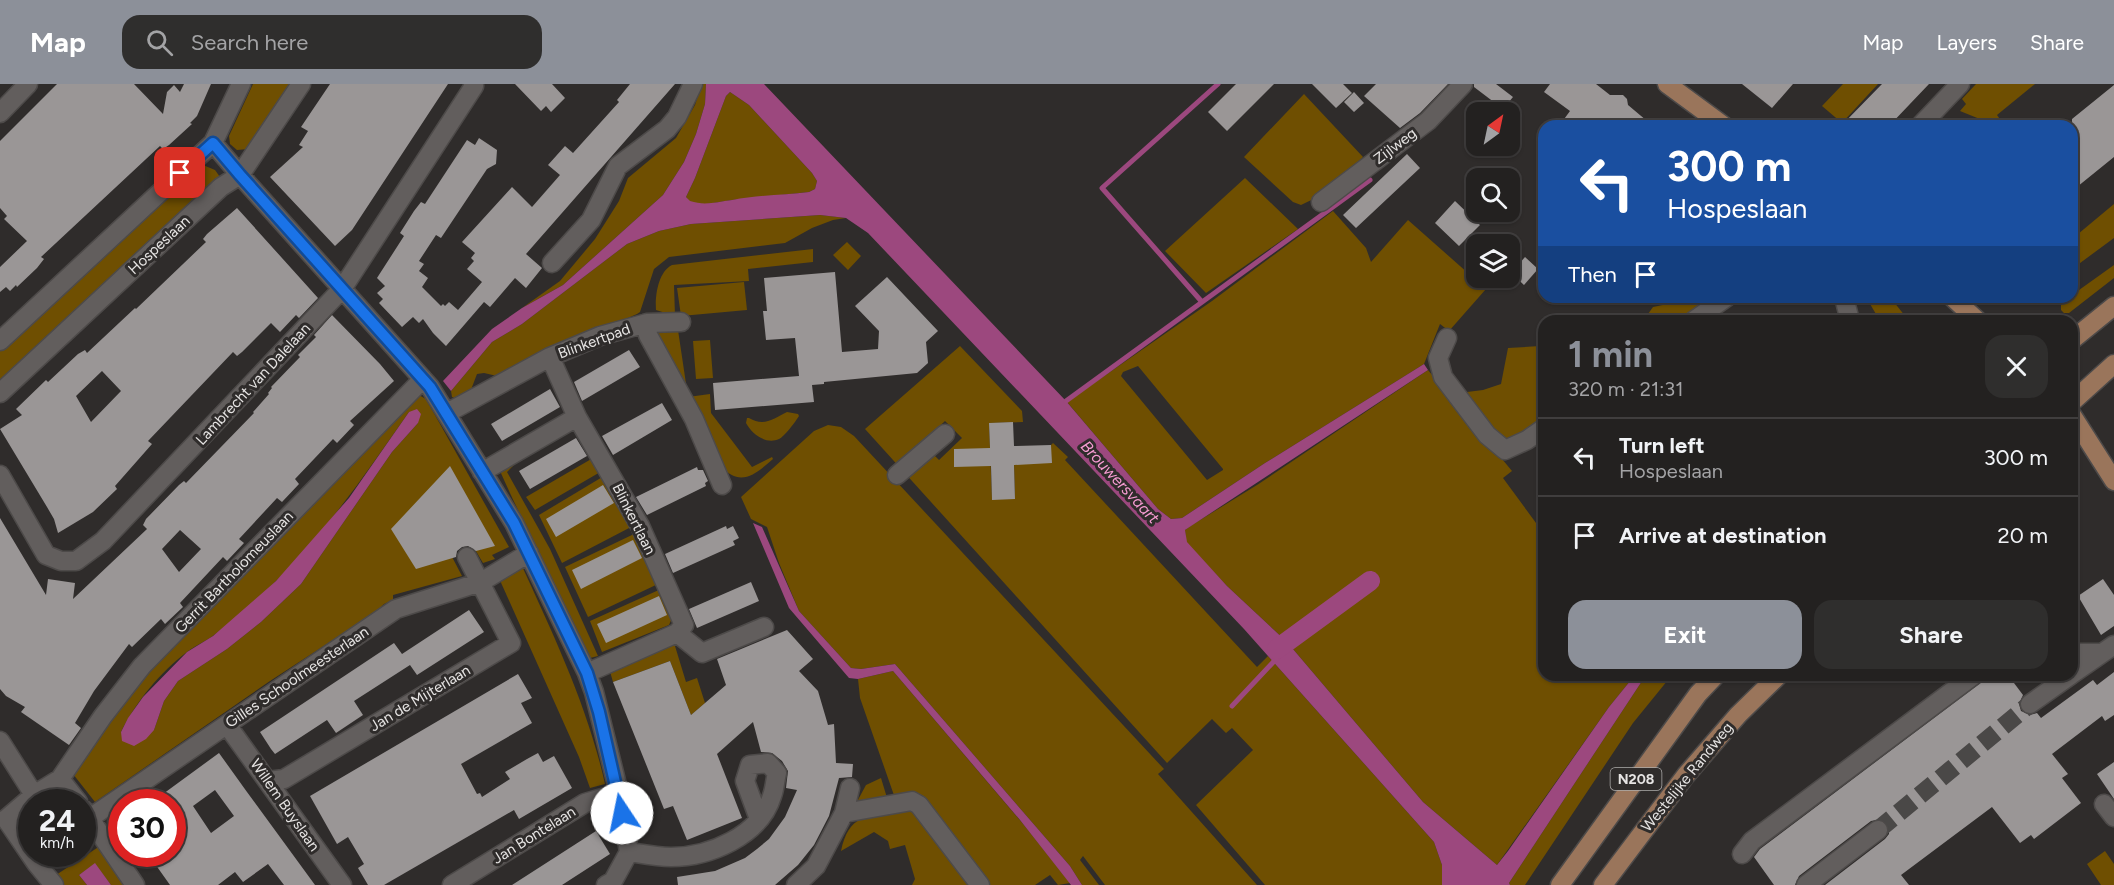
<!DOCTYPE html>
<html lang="en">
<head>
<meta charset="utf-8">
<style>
  :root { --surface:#232120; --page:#2f2e2d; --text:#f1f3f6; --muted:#a3a3a5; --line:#403e3e; --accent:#8c9099 }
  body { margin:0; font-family:Figtree,sans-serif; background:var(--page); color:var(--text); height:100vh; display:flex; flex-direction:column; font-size:22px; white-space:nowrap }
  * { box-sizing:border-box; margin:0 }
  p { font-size:20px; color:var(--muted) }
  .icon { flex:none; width:33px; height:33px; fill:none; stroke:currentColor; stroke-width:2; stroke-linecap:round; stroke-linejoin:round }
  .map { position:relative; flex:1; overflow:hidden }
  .side { position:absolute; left:1538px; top:231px; width:540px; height:366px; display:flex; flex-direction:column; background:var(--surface); border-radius:18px; box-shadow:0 2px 4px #0004,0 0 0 2px var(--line) }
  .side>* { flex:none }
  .top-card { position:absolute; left:1538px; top:36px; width:540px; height:183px; border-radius:18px; box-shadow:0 2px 4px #0004,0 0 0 2px var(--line); background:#1a4fa0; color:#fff; overflow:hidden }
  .needle { width:39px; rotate:33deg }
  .buttons { position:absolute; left:1466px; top:18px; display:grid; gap:12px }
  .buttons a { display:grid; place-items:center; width:54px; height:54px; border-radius:12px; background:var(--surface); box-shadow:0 2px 4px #0004,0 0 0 2px var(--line); font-size:30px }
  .speed { position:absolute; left:18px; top:705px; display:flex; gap:12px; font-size:30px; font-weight:700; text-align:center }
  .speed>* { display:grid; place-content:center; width:78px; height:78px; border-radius:50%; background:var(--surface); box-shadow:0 2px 4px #0004,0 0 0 2px var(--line); line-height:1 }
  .speed small { font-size:15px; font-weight:400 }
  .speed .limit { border:9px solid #d22; background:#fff; color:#111 }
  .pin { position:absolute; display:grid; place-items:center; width:51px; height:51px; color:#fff; margin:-26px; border-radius:12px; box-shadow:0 3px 9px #0006 }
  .me { position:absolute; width:66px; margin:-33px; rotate:349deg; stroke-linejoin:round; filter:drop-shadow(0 0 4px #0008) }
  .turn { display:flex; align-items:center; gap:21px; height:126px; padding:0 30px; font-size:27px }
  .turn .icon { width:78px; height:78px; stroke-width:2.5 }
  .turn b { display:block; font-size:42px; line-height:51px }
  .then { display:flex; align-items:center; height:57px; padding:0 30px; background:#0003; gap:12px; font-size:22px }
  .round { display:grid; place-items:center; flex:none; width:63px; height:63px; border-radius:18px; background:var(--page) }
  .summary { display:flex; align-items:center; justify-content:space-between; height:102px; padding:0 30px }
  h1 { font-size:36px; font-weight:700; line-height:45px; color:var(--accent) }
  .cta { display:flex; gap:12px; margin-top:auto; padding:12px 30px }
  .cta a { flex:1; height:69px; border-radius:18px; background:var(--accent); color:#fff; font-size:24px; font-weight:700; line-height:69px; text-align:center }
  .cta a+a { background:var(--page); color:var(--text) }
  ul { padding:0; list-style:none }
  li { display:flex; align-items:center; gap:18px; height:78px; padding:0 30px; border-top:2px solid var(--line) }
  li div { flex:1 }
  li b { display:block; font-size:22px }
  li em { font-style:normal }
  header { display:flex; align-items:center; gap:36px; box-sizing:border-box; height:84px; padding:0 30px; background:var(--accent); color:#fff }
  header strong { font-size:28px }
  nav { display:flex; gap:33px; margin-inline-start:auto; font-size:21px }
  .search { width:420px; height:54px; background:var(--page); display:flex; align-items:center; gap:15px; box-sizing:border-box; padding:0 21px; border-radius:18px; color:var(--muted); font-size:22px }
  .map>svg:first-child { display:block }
</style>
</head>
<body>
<header>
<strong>Map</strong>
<div class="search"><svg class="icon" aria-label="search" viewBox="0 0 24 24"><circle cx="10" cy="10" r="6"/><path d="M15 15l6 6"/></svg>Search here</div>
<nav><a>Map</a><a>Layers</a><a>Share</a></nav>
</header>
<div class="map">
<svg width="2114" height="801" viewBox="0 0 2114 801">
  <rect width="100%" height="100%" fill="#2f2c2b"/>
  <path fill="#6f4f01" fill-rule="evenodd" d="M253,0H295L248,65L237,66L230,60L229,52Z
    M695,0H706L705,20L696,50L684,78L663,111L563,201L522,224L560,197L595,155L619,117L628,94L676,54L695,21L700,5Z
    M1843,0H1878L1842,39L1822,22Z
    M1976,0H2035L1997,31L2004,41L1997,42L1960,27L1966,20L1962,15Z
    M730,8L749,21L812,89L817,97L815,105L809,108L732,116L701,121L690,118L686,113L695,94L726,12Z
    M1304,10L1363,73C1344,93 1327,110 1301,121L1293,118L1244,73Z
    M203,81L215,86L220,93L0,298V267L196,84Z
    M1245,94L1298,145L1206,209L1165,167Z
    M2114,120V154L2072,185V155Z
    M1333,127L1366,164L1371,178L1408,136L1486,205L1449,247L1440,240L1424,280L1265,379L1182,434L1171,435L1158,425L1067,318L1212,217ZM1138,282L1223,385V386L1207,396L1121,292L1123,288Z
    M820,131L846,134L833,136L812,144L785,159L669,173L654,185L640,228L637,230L497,292L484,289L477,290L469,311L460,316L452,313L451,307L492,258L522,240L627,160L659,147L691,140Z
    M847,158L861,172L848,186L833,171Z
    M813,165V178L748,185L749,197L674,201L675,232L656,226C655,212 658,188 672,181Z
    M2114,181V194L2069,229H2064L2061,226V221L2072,211Z
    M744,198L747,226L681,232L677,204Z
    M1676,213L1713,214L1681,237H1643L1653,223L1677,218Z
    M1866,213H1890L1909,237H1880Z
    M678,246L688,313L710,310L711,329L752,383L772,373L773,375C756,390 740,404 721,382L654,248Z
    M710,256L713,294L696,295L693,257Z
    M1543,260L1544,339L1517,354H1500L1492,347L1467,308L1483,306L1501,300L1508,264L1540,262Z
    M960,262L1022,327L1023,338L989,339L992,415H1015L1014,378L1051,379V361L1053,359L1068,373L1065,376L1257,583L1268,572L1434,758L1442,781V801H1265L1196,721L1253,666L1232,644L1226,649L1212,635L1167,679L865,345ZM945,337L962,354L939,376L922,359Z
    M1428,286L1512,387L1503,394L1536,439L1543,434L1544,591H1635L1609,623L1497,781L1423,718L1287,558L1227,502L1186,458L1185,446L1192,441L1257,401Z
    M417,310L426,315L509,463L492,471L495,475L483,479L470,457L450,469L462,492L393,511V516L384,520L376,528L270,597L95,718L73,690L133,600ZM409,328L418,339L392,368L301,500L261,538L227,565L178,597L164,617L154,646L121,648C135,619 161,587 187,568C196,561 206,557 214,551C236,534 257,516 276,497C328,445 367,388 409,328Z
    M787,328L798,330L799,332C796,337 784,353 779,355C766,361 752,350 746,339L747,334H749C764,343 773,335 787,328Z
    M828,341L841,343L854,352L1164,685L1158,690L1257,801H1105L1083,772L1080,776L1099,801H1082L1070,782L895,580L861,585L851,584L799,527L779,479L767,443L751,435L741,413L814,347Z
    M593,374L602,387L535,426L526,413Z
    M516,379L507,388L550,465L598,572L590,574C576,564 575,546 568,530C547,482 521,435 500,387L509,380Z
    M604,392L631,443L562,479L539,431Z
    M634,450L658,500L588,533L565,483Z
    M521,480C554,552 588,623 605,700L590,704L579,673L498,492Z
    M661,505L673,532L669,541L602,568L590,537Z
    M661,562H675L686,598L697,594L705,619L691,631L670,577L613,598L609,584Z
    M893,587L1024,741L1070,799L1058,801L1050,791L1035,801H986L920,714L896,717L860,614L858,595Z
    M1646,591H1672L1633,639L1525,801H1510L1509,799Z
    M881,694L888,717L853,725L866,701Z
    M899,726L912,727L921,732L975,801H912L915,795L905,761L890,765L888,757L874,748L841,767C849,730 866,733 899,726Z
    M103,760L132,801H111L95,780L79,791L87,801H63L56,791Z
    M2105,767L2114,780V801H2101L2087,780Z"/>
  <path fill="#9c487e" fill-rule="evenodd" d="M706,0H764L1066,317L1158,425L1171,435L1182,434L1265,379L1424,280L1428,286L1185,446L1187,458L1227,502L1287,558L1423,718L1497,781L1508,767L1609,623L1635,591H1646L1509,799L1510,801H1442V781L1434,758L1244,545L868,149L846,134L820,131L691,140L659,147L627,160L522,240L492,258L451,307L443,297L492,245L522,224L563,201L663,111L684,78L696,50L705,20ZM730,8L749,21L812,89L817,97L815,105L809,108C784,111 757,111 732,116C716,118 705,122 690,117L686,113L695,94L726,12Z
    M417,325L421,330L418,339L392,368L301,500L261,538L227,565L178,597L164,617L154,646L146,655L134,662L122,657L121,648L128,634L143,613L187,568L213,552L276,497L349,414L409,328Z
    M753,439L762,443L799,527L851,584L861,585L895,580L1070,782L1082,801H1071L1020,736L893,587L858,595L849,594L789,524Z
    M95,779L111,801H87L79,791Z"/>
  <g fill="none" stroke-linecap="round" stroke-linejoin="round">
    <path stroke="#9c487e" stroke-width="5" d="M1202,218L1102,104L1218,0
      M1066,317L1370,96
      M1232,622L1278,573"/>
    <path stroke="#9c487e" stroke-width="20" d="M1277,565L1370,497"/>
  </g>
  <path fill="#9a9696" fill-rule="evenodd" d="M57,0H134L163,30L167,8L174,1L180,8L184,0H211L197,32L190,39L192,40L169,61L163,65L160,62L41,173L44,175L37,184L17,203L16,201L10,207L6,203L0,208V183L27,157L4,135L7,132L0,124V57Z
    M330,0H448L352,146L335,162L270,93L303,63L299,61L308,47L301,43Z
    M515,0H552L565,14L551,28L546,22L541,27Z
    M630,0H675L526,170L542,184L526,204L515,194L490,223L484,218L446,262L433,249L423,235L419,239L413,233L402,243L379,219L383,215L377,209L385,202L377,194L404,152L400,149L414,127L421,118L425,120L467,56L475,61L479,54L497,66L496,80L487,85L441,154L436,151L419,177L424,180L419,187L428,194L422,203L441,222L443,220L445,222L449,218L458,226L482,198L467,185L474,177L471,174L475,169L462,158L512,103L532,123L560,91L548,81L565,62L573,69L619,18L617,16Z
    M1236,0H1274L1227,47L1208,28Z
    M1312,0H1343L1352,9L1336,24Z
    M1376,0H1448L1420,29L1400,44L1364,12Z
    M1474,0H1496L1513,13L1503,25L1474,3Z
    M1550,0H1596L1610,11H1623L1627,15L1628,21L1653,42H1559L1570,27L1544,8Z
    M1742,0H1793L1772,24Z
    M1882,0H1929L1889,42H1841Z
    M2114,1V73L2072,107V35Z
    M1354,8L1364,19L1354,28L1344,18Z
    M1407,70L1420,84L1356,144L1343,131Z
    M1455,117L1480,141L1459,162L1435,139Z
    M237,124L318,214L299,234L296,231L280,248L271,239L242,268L237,272L233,268L148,357L152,360L115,402L117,405L93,428L58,449L54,435L47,423L0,345L22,331L16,325L46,296L48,298L78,270L85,266L87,269L135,224L136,225L206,158L203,155L207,150ZM102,287L121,307L91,338L76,312Z
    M1525,173L1538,185L1524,201L1511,189Z
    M835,188L842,268L878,265L879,247L855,222L887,193L938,247L926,258L928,279L917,289L824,298V300L812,301L814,318L715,326L713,299L799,292L795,254L766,256L763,227H767L764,194Z
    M332,231L380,280L394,297L350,337L354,341L337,359L333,355L295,395L299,400L282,418L277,414L239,455L244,459L227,477L223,473L180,519L183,523L165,540L161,535L132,563L129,560L94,607L75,639L81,644L69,661L21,628L25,623L6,612L0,605V434L46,511L48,495L75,499L73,515L147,445L143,441L146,435L179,401L184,397L186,399L254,329L253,328L269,310L268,309L272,304L271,303L300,273L298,271L316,253L314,251ZM180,446L201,465L179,488L162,465Z
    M629,266L640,283L582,317L574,298Z
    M550,305L560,323L502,357L491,340Z
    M662,319L672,336L613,371L602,352Z
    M1013,338L1014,362L1051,361L1052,379L1014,381L1015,415L992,416L991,382L954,383V365L990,364L989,339Z
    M576,354L587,372L530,405L519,387Z
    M450,382L495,462L476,467L468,462L462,463L457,467L456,473L416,485L391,445Z
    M697,383L698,386H703L708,397L705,399L706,402L647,431L636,413Z
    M603,401L614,419L556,453L546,435Z
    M726,442L727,445L733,442L739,454L733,457L735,461L673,489L665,470Z
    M633,456L642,474L581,505L572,486Z
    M2103,495L2114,511V542L2101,551L2078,512Z
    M751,498L759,517L697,544L689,525Z
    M659,512L667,531L606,559L597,540Z
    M469,526L484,548L417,591L410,581L354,617L363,631L336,649L327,636L275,670L271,665L260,648L394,559L402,570Z
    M787,546L813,575L799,587L818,607L828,641L834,640L836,679L853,680L852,693L839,694L829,732L814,761L798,781L775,801H678L677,793L715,787L745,774L757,765L769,755L785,733L797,706L786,704L788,687L782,677L772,669L761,668L753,638L717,670L742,734L687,756L673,722L664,725L613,598L670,577L691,631L726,601L717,575Z
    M2114,588V631L2105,637L2102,632L2052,670L2068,690L2062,694L2081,719L2034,755L2031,751L2020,759L1992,723L1901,791L1909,801H1825L1885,755L1889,750V744L1882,735L1871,737L1799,792L1795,801H1774L1754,773L1760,765L1991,591H2008L2023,611L2019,620L2021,627L2030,631L2037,629L2041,634L2093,596L2097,601Z
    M518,590L532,614L521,619L532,639L461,680L477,710L480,709L482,713L510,695L505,688L527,675L538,669L543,678L554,672L572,704L519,735L514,726L384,801H368L358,784L364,780L348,753L337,760L310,712Z
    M219,669L247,708L315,801H284L268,780L243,798L235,788L218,801H170L148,770H172V718H152ZM215,706L234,732L211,749L193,722Z
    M2114,678V715L2097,690Z
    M596,747L610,770L562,801H512Z"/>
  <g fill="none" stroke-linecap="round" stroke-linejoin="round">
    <path stroke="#4a4847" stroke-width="18" stroke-dasharray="18 9" stroke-linecap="butt" d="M1878,746L2030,620"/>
    <g stroke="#4d4a49" stroke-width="21">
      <path id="minor" d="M0,29L28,0
        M1920,42L1960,0
        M213,59L240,91L430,303L514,439L587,589L594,608L619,709L629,768L613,797L606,801
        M1321,118L1428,37L1463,0
        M552,179L591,136L618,82L667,45L677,33L693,0
        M1844,213L1850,237
        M1693,237L1727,213
        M647,239L648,251L694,335L722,401
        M1447,254L1438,274L1443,293L1487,351L1505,366L1527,356L1544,344
        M0,257L213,59L241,0
        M550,273L577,333
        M0,309L221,103L240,91L301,0
        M447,329L550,273L600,252L647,239L681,238
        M482,388L577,333L640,442L684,541L677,549L587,589
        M0,391L46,471L61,477H76L103,457L342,205L474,2L473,0
        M897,391L945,350
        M677,549L702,569L764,543
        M2072,569H2101
        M2072,590L2114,561
        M2030,620L2071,591
        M227,641L342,801
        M0,657L34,711
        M60,695L103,632L142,582L423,295
        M268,697L284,695L511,559L467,473
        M2104,720L2114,733
        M84,726L135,801
        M844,729L912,717L919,721L980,801
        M6,735L34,711L60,695L78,718
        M6,735L36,779L54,801
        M82,747L90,734L396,525L481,498L529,469
        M629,768C642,770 657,773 671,773C709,773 760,752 772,712C775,704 775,696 777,689L768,679L750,681L745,697L759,735
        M1742,770L1752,757L1974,591
        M452,801L585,719L619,709
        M796,801L816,782L844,729L850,704
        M1806,801L1878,746"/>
    </g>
    <g stroke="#4d4a49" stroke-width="21">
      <path id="major" d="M1667,0L1724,42
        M1952,213L1978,237
        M2072,256L2114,222
        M2072,318L2114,280
        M2072,331L2114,397
        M1560,801L1698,610L1716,591
        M1603,801L1686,691L1738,631L1779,591"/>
    </g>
    <use href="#minor" stroke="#625e5d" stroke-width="18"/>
    <use href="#major" stroke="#9a755b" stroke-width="18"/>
  </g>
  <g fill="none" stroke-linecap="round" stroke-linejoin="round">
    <g stroke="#114b97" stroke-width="15">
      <path id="route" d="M180,89L213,59L240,91L430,303L514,439L587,589L599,628L622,729"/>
    </g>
    <use href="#route" stroke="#1a73e8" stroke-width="10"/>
  </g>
  <g text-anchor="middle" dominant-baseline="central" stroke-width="6" stroke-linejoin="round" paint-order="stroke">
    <rect fill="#2f2c2b" stroke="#afadac" stroke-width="1.5" x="1610.5" y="684" width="51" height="22" rx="4.5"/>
    <g font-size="14" font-weight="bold" fill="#e6e4e3">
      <text x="1636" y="695">N208</text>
    </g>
    <g font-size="15" fill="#e6e4e3" stroke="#2f2c2b">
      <text transform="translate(1395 62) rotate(-37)">Zijlweg</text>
      <text transform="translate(159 161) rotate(-43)">Hospeslaan</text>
      <text transform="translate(594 257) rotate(-20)">Blinkertpad</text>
      <text transform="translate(253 300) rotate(-47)">Lambrecht van Dalelaan</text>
      <text transform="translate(634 435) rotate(63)">Blinkertlaan</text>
      <text transform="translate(234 488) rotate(-46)">Gerrit Bartholomeuslaan</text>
      <text transform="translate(297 593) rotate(-34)">Gilles Schoolmeesterlaan</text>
      <text transform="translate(420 614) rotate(-31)">Jan de Mijterlaan</text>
      <text transform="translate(1687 693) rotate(-51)">Westelijke Randweg</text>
      <text transform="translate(285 721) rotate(55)">Willem Buyslaan</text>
      <text transform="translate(534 751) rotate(-32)">Jan Bontelaan</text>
    </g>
    <g font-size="16" font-style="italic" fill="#f79cd3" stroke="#2f2c2b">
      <text transform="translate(1120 398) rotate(47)">Brouwersvaart</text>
    </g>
  </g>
</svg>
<div class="buttons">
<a><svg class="needle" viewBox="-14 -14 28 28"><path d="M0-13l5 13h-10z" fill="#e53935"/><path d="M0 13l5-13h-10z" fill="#a3a3a5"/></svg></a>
<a><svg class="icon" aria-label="search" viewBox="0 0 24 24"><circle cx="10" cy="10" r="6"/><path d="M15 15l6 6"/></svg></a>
<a><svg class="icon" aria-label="layers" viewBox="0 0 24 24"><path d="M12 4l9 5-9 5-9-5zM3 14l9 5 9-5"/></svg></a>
</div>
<div class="speed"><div>24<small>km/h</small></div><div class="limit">30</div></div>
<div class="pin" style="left:180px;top:89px;background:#d93025"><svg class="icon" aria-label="arrive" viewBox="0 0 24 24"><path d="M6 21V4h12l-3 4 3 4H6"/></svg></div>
<svg class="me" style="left:622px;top:729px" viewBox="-20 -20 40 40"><circle r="19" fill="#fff"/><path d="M0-13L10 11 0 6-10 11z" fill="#1a73e8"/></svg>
<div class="top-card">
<div class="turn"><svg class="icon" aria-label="left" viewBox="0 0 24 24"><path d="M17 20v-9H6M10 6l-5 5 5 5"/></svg><div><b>300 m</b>Hospeslaan</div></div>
<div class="then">Then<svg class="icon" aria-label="arrive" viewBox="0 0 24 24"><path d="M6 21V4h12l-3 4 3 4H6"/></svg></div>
</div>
<section class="side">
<div class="summary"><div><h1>1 min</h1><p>320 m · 21:31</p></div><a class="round"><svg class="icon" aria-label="close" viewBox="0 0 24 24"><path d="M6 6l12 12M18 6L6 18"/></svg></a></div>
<ul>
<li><svg class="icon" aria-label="left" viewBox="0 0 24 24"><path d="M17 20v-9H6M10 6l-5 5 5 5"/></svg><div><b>Turn left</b><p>Hospeslaan</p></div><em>300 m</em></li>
<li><svg class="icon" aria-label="arrive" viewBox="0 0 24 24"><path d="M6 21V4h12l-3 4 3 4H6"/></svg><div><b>Arrive at destination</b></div><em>20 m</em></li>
</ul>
<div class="cta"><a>Exit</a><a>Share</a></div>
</section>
</div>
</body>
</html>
